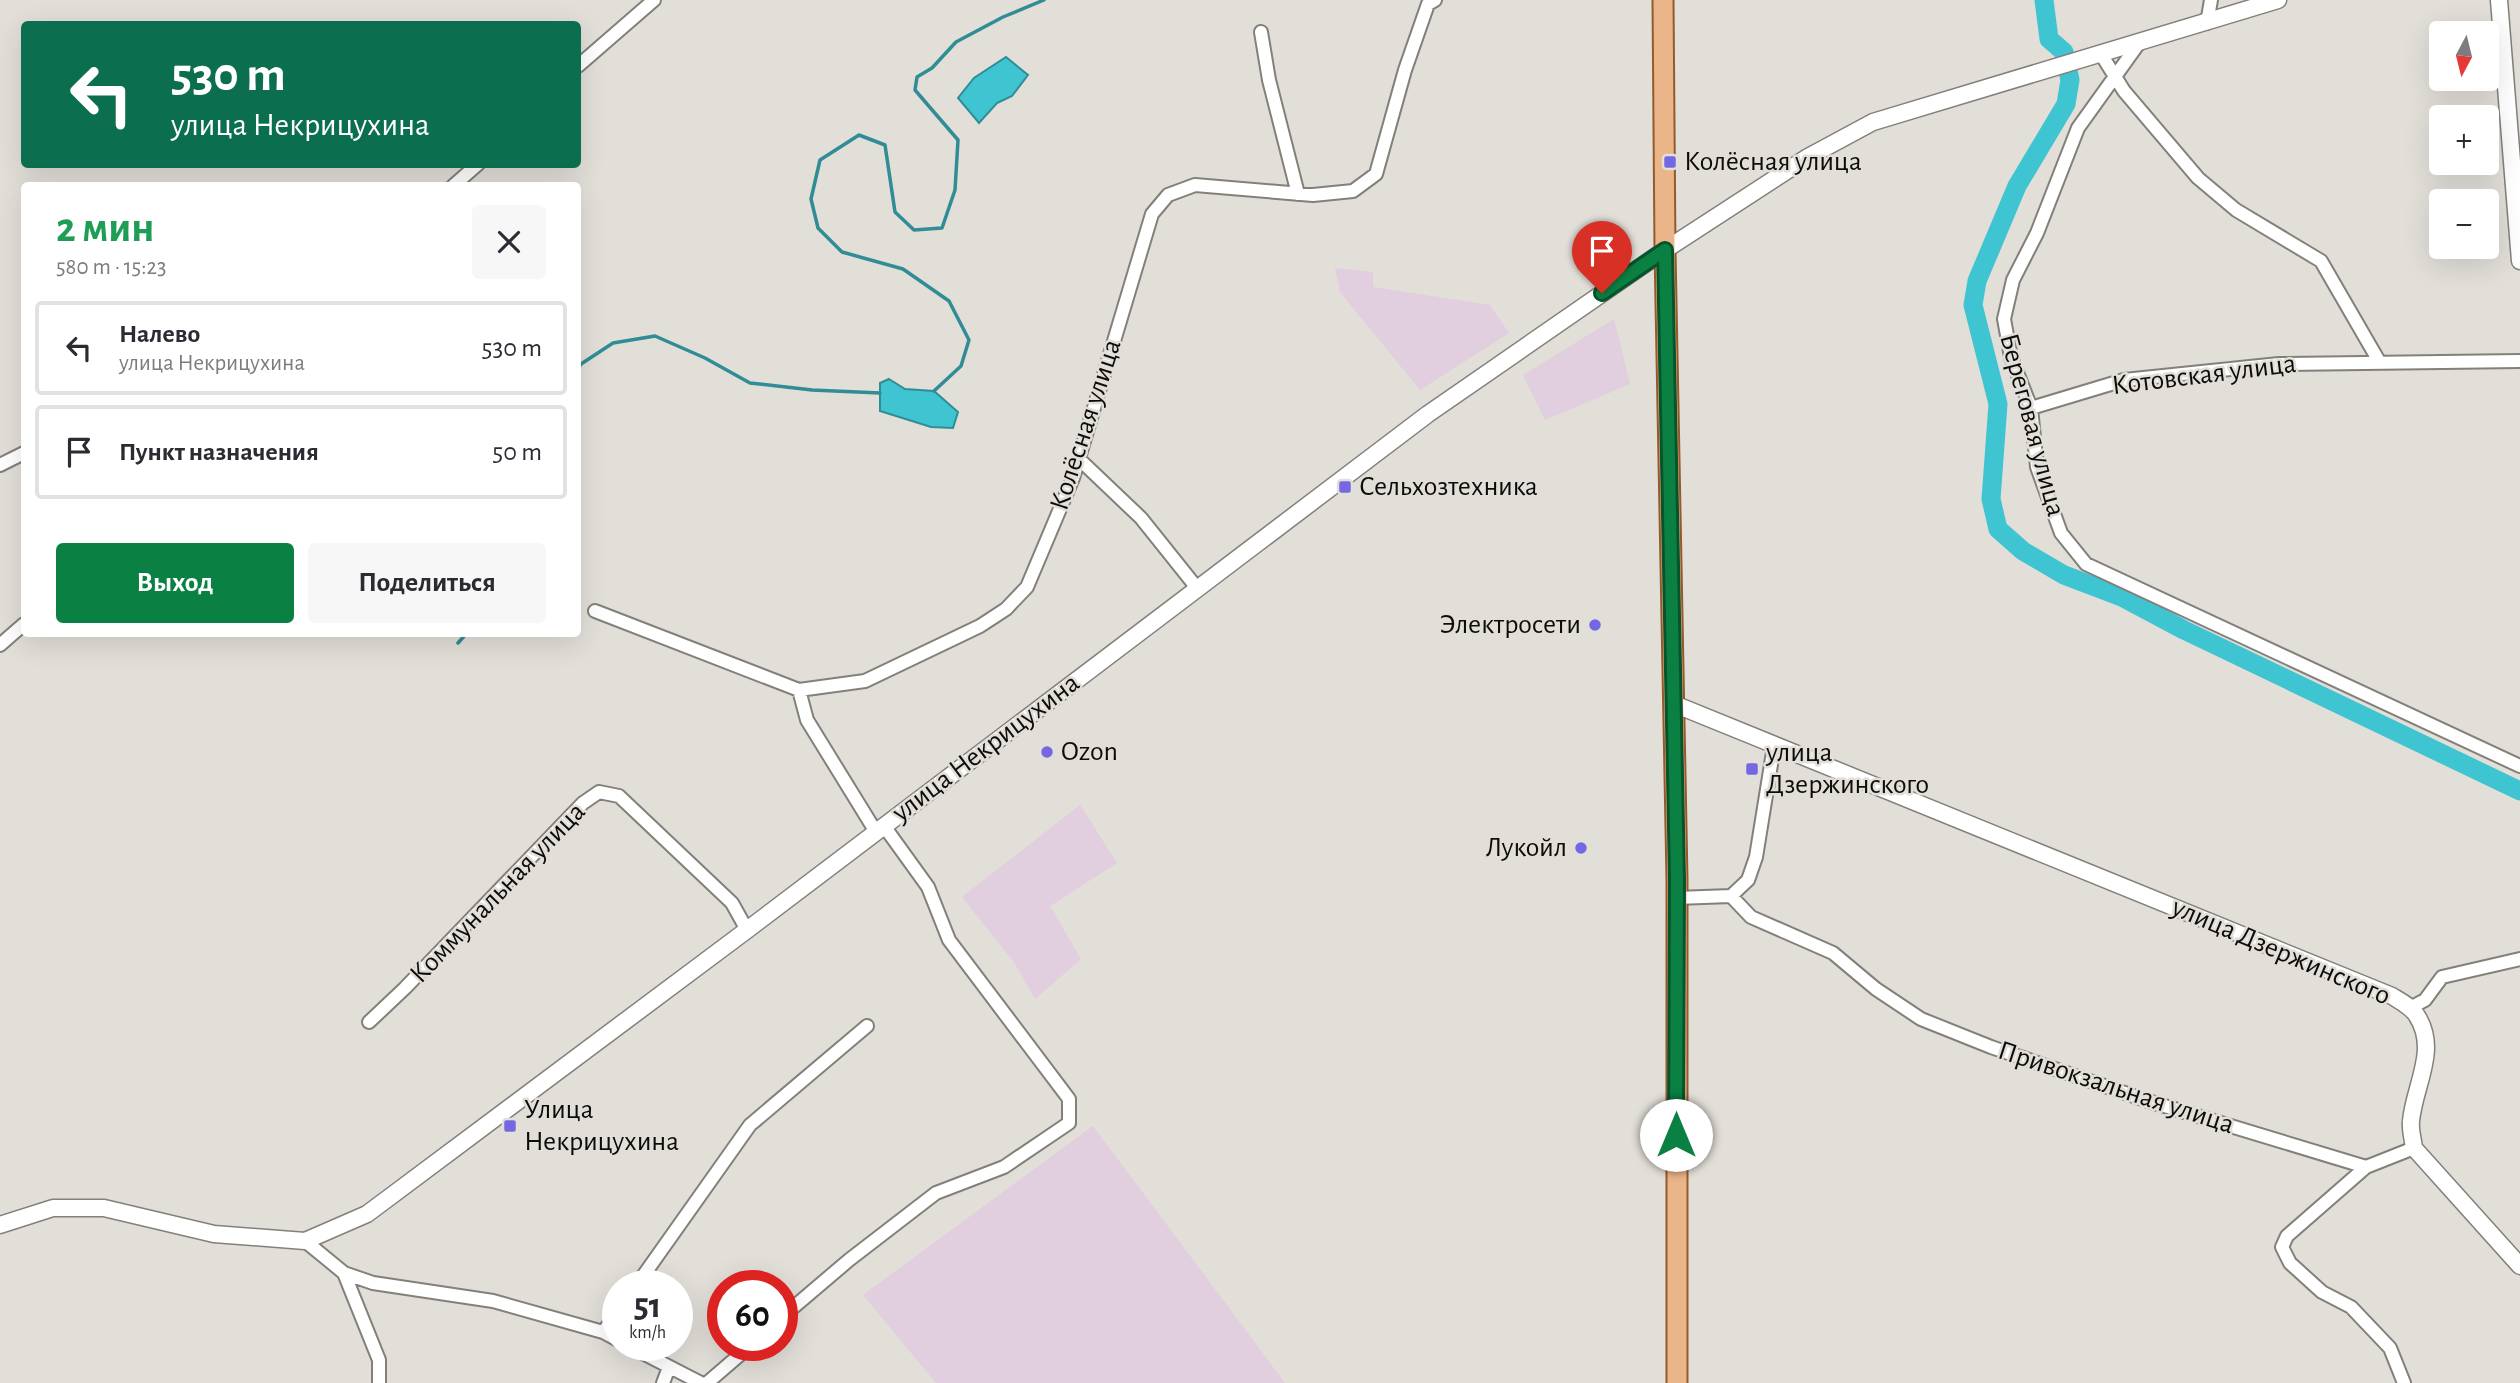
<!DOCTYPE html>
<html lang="ru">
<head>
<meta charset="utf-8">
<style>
  :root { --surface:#fff; --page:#f7f7f7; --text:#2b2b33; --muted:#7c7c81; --line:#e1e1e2; --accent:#0b8043 }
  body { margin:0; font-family:"Alegreya Sans",sans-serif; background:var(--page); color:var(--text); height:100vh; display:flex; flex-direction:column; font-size:26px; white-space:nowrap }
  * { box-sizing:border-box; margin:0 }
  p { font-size:23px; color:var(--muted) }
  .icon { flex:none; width:38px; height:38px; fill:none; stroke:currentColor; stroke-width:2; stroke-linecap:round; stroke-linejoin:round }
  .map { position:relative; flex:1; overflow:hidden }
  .sheet { position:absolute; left:21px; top:182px; width:560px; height:455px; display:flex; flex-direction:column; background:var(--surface); border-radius:7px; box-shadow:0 7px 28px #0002 }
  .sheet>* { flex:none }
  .hud { position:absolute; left:21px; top:21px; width:560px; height:147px; border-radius:7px; box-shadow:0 7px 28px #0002; background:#0b6e4f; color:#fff; overflow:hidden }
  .needle { width:46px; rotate:187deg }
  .buttons { position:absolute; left:2429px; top:21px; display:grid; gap:14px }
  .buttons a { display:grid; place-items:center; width:70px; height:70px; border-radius:7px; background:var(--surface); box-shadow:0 7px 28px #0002; font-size:35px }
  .speed { position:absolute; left:602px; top:1270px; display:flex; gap:14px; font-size:35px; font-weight:700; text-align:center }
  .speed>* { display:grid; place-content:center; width:91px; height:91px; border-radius:50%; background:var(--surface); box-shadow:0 7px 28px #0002; line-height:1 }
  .speed small { font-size:18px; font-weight:400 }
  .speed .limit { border:10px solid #d22; background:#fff; color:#111 }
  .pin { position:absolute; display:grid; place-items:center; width:60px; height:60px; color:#fff; margin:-72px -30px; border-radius:50% 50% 50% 0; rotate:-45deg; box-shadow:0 0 7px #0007 }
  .pin .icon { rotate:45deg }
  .me { position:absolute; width:77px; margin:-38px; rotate:0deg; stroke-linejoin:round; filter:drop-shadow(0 0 5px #0008) }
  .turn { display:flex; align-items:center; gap:24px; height:147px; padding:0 35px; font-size:32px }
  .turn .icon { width:91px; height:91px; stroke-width:2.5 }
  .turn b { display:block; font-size:49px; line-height:60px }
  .round { display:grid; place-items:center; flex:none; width:74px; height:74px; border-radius:7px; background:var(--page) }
  .head { display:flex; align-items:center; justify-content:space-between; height:119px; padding:0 35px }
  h1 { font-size:42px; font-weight:600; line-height:52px; color:#1e9e55 }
  .action { display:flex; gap:14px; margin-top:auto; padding:14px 35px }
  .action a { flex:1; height:80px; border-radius:7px; background:var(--accent); color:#fff; font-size:28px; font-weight:600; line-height:80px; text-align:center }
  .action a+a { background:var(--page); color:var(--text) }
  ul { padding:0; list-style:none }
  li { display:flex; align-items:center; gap:21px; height:94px; margin:0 14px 10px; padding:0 21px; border:4px solid var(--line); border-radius:7px }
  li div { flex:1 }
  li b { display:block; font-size:26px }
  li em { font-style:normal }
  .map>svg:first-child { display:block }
</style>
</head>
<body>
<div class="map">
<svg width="2520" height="1383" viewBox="0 0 2520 1383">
  <rect width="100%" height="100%" fill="#e2ded8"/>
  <path fill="#e1cede" d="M1335,268L1373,272V287L1490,305L1509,333L1420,390L1340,292Z
    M1614,319L1630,384L1545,420L1523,375Z
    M1080,805L1117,863L1050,906L1081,959L1035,999L1014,962L962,897Z
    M1093,1126L1285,1383H936L863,1295Z"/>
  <path fill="#3fc4d1" stroke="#308d96" stroke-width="2" d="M1006,57L1028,75L1012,96L997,103L979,123L958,98L974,78Z
    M889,379L905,389L934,391L958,412L953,428L931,427L880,411V383Z"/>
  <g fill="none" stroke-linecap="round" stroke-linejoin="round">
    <path stroke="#308d96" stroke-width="3.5" d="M578,369L581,364L613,343L655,336L705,358L750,383L812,390L880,393
      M934,391L961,366L969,340L949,301L903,269L842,252L818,228L811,199L820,160L859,135L885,145L895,212L914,230L942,228L955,190L958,140L915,90L917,77L932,68L956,42L1003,17L1044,0
      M458,643L466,634"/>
    <path stroke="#3fc4d1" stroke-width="19" d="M2044,0L2049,39L2064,52L2070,80L2066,104L2017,186L1977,281L1973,305L1998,404L1991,499L1998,529L2023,551L2064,575L2122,597L2184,630L2520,791"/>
    <g stroke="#83807b" stroke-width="16">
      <path id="street" d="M2207,23L2211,0
        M1261,32L1269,80L1298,194
        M2139,43L2078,128L2037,233L2013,280L2004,319L2011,357L2031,408L2037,467L2061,533L2086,564L2520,766
        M2101,54L2124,91L2198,178L2236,210L2321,261L2380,363
        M578,66L654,0
        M453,186L478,164
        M2031,408L2124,380L2279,364L2520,361
        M1079,459L1141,518L1197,588
        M0,465L24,453
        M595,611L799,690L865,681L980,626L1006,609L1027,587L1073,478L1152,214L1168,195L1195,185L1313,195L1353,191L1376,174L1405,70L1428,4L1435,0
        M0,645L24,624
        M799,690L807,720L876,832
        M1731,896L1751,917L1833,953L1876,989L1921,1019L1991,1047L2148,1101L2366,1167
        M1676,898L1731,896L1748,880L1756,857L1774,746
        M2410,1008L2425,1000L2442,977L2520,959
        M369,1022L405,988L583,803L599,792L619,796L732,903L747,930
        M305,1241L344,1273L373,1283L493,1301L603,1332L618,1340
        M344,1273L379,1360V1383
        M636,1286L750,1125L867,1026
        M782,1317L849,1260L936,1193L1004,1167L1069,1123V1099L949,940L928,887L884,826
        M603,1332L618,1312
        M629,1346L701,1383
        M663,1383L669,1367
        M707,1383L750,1346
        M2404,1383L2390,1348L2351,1307L2322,1292L2290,1263L2282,1247L2287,1236L2366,1167L2414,1148"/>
    </g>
    <g stroke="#83807b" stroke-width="19">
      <path id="secondary" d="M2499,0L2520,261
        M1674,704L2392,996C2400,1001 2412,1007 2417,1016C2439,1050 2414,1086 2411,1121C2410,1130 2413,1139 2414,1148L2520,1266
        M0,1225L53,1208H104L214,1234L305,1241L367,1214L747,930L1428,414L1665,250L1808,157L1873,122L2278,0"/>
    </g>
    <g stroke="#955a2b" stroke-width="23">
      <path id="primary" d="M1663,0L1665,250L1677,880V1383"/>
    </g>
    <use href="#street" stroke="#fff" stroke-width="12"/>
    <use href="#secondary" stroke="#fff" stroke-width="16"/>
    <use href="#primary" stroke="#ebb58a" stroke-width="19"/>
  </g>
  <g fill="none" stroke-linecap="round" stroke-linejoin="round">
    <g stroke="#07532c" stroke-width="18">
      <path id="route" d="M1602,293L1665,250L1677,880L1676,1135"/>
    </g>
    <use href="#route" stroke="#0b8043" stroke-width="12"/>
  </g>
  <g fill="#7468e2" stroke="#e2ded8" stroke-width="2.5">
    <rect x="1663" y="155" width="14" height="14" rx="3.5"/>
    <rect x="1338" y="480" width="14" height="14" rx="3.5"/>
    <circle cx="1595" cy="625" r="7"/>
    <circle cx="1047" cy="752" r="7"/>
    <rect x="1745" y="762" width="14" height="14" rx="3.5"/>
    <circle cx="1581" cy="848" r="7"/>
    <rect x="503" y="1119" width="14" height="14" rx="3.5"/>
  </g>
  <g text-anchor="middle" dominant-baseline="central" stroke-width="5" stroke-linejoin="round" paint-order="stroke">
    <g font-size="28" fill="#0e0c0b" stroke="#e2ded8" text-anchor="start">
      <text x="1684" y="162">Колёсная улица</text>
      <text x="1359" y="487">Сельхозтехника</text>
      <text x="1581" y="625" text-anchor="end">Электросети</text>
      <text x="1061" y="752">Ozon</text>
      <text x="1766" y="753">улица<tspan x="1766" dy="32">Дзержинского</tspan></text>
      <text x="1567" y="848" text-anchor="end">Лукойл</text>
      <text x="524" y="1110">Улица<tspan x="524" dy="32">Некрицухина</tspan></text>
    </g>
    <g font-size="28" fill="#0e0c0b" stroke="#e2ded8">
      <text transform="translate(2204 375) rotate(-7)">Котовская улица</text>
      <text transform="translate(1086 425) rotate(-72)">Колёсная улица</text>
      <text transform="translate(2032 425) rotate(75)">Береговая улица</text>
      <text transform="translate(986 748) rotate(-37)">улица Некрицухина</text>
      <text transform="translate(498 893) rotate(-46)">Коммунальная улица</text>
      <text transform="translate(2281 952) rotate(23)">улица Дзержинского</text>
      <text transform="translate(2116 1088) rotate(18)">Привокзальная улица</text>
    </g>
  </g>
</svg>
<div class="buttons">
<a><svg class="needle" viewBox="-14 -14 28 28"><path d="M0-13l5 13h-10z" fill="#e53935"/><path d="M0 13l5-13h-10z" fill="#7c7c81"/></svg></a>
<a>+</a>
<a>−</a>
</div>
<div class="speed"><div>51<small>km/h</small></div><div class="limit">60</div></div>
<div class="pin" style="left:1602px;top:293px;background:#d93025"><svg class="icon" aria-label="arrive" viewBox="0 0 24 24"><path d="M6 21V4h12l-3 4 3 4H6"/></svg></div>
<svg class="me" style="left:1676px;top:1135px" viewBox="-20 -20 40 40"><circle r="19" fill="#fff"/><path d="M0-13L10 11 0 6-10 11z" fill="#0b8043"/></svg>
<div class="hud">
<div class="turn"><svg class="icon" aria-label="left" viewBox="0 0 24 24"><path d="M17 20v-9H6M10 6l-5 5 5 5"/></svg><div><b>530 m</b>улица Некрицухина</div></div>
</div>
<section class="sheet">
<div class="head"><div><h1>2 мин</h1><p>580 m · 15:23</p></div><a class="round"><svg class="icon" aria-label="close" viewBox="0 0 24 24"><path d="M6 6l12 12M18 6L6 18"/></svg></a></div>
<ul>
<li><svg class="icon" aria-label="left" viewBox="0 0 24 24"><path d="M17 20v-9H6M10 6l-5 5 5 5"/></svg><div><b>Налево</b><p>улица Некрицухина</p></div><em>530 m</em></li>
<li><svg class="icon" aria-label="arrive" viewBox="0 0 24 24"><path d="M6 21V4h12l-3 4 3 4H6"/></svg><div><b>Пункт назначения</b></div><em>50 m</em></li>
</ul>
<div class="action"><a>Выход</a><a>Поделиться</a></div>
</section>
</div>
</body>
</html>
